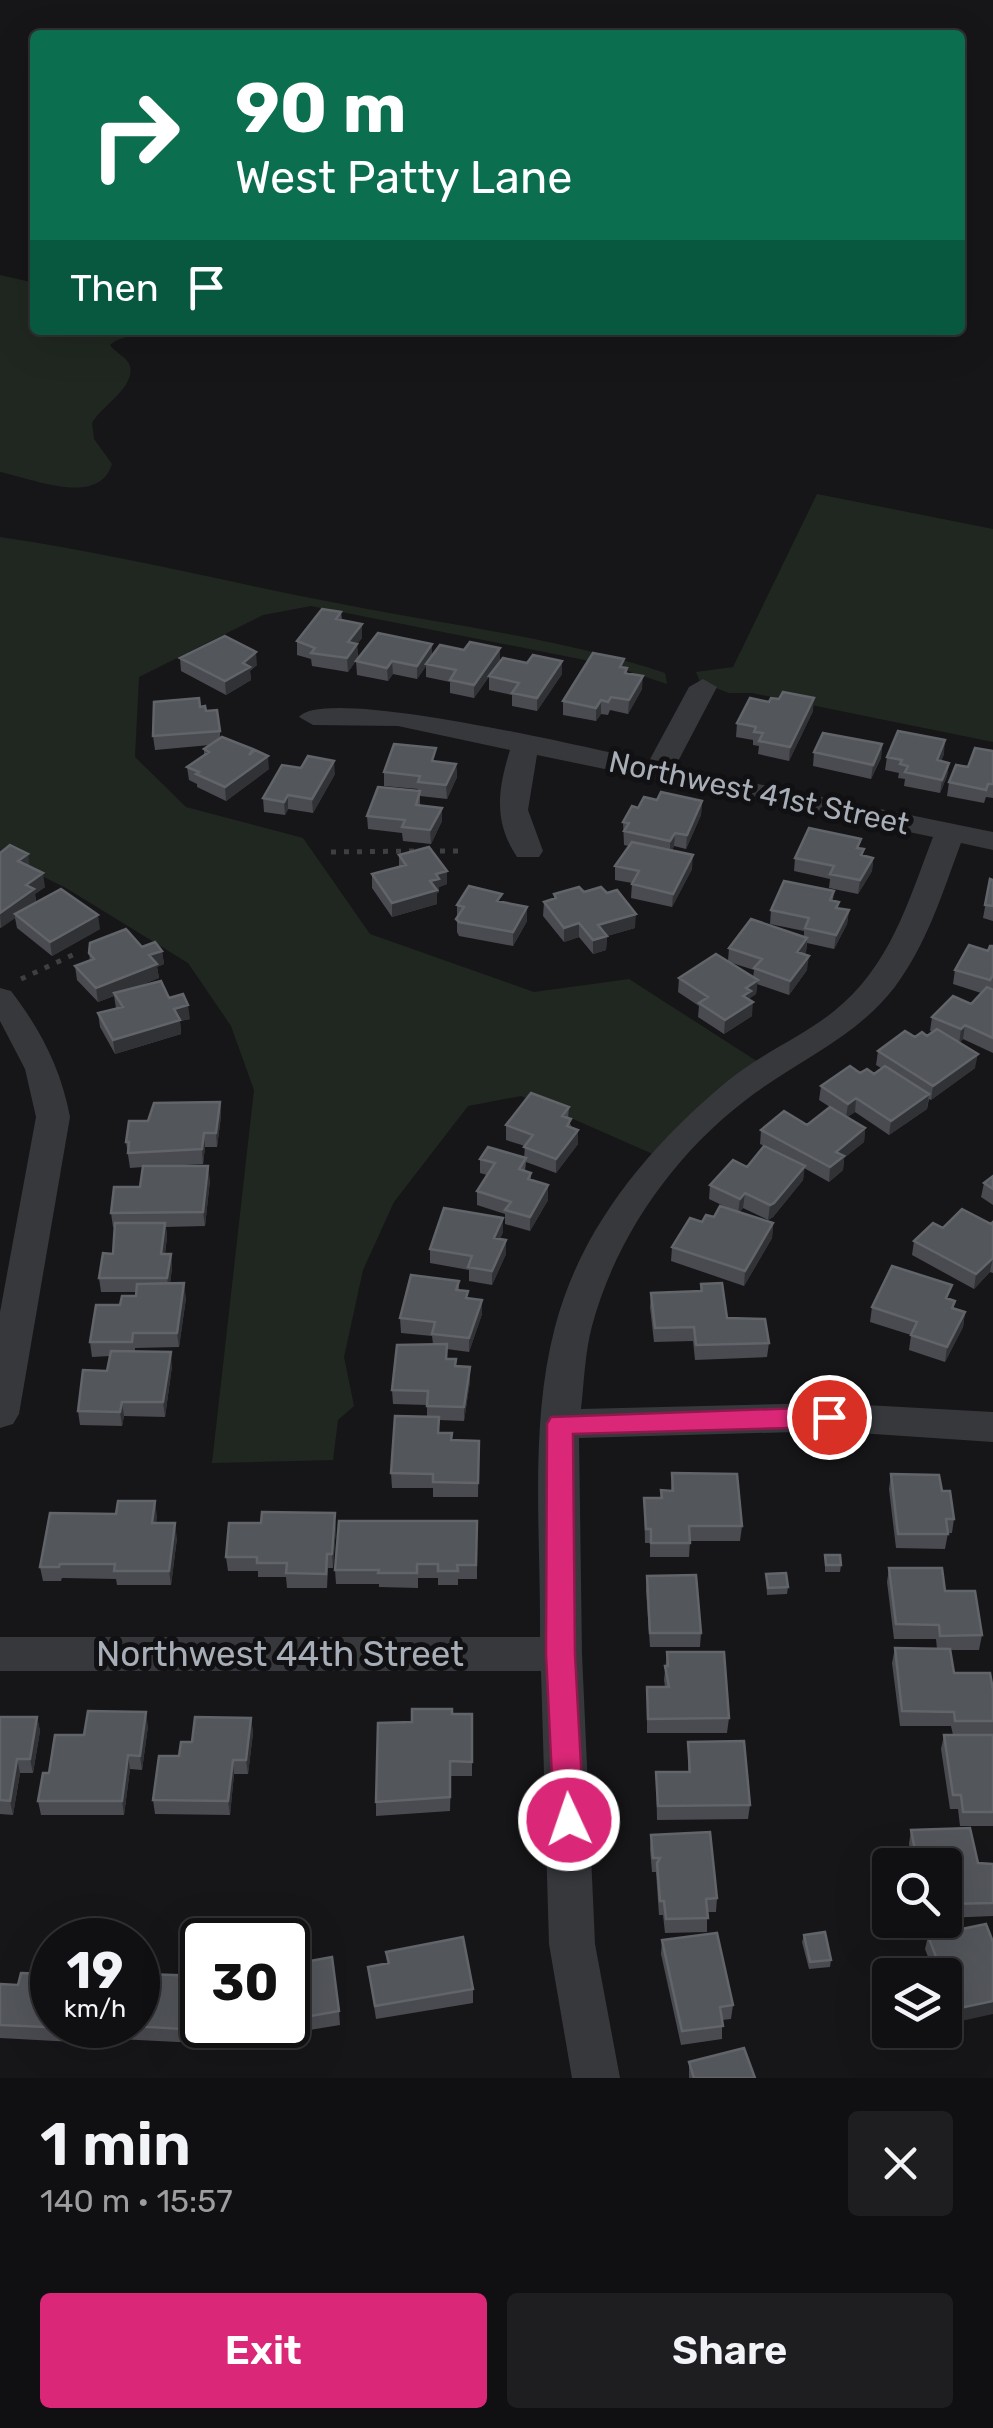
<!DOCTYPE html>
<html lang="en">
<head>
<meta charset="utf-8">
<style>
  :root { --surface:#101012; --page:#1e1e20; --text:#f1f3f6; --muted:#9c9d9f; --line:#303032; --accent:#db2777 }
  body { margin:0; font-family:Rubik,sans-serif; background:var(--page); color:var(--text); height:100vh; display:flex; flex-direction:column; font-size:38px; white-space:nowrap }
  * { box-sizing:border-box; margin:0 }
  p { font-size:32px; color:var(--muted) }
  .icon { flex:none; width:55px; height:55px; fill:none; stroke:currentColor; stroke-width:2; stroke-linecap:round; stroke-linejoin:round }
  .map { position:relative; height:2078px; overflow:hidden }
  .drawer { display:flex; flex-direction:column; background:var(--surface); flex:1 }
  .drawer>* { flex:none }
  .banner { position:absolute; left:30px; top:30px; width:935px; height:305px; border-radius:10px; box-shadow:0 10px 40px #0002,0 0 0 2px var(--line); background:#0b6e4f; color:#fff; overflow:hidden }
  .fabs { position:absolute; left:872px; top:1848px; display:grid; gap:20px }
  .fabs a { display:grid; place-items:center; width:90px; height:90px; border-radius:10px; background:var(--surface); box-shadow:0 10px 40px #0002,0 0 0 2px var(--line); font-size:50px }
  .speed { position:absolute; left:30px; top:1918px; display:flex; gap:20px; font-size:50px; font-weight:700; text-align:center }
  .speed>* { display:grid; place-content:center; width:130px; height:130px; border-radius:50%; background:var(--surface); box-shadow:0 10px 40px #0002,0 0 0 2px var(--line); line-height:1 }
  .speed small { font-size:25px; font-weight:400 }
  .speed .limit { border:5px solid #111; border-radius:15px; background:#fff; color:#111 }
  .pin { position:absolute; display:grid; place-items:center; width:85px; height:85px; color:#fff; margin:-42px; border:5px solid #fff; border-radius:50%; box-shadow:0 2px 10px #0007 }
  .me { position:absolute; width:110px; margin:-55px; rotate:357deg; stroke-linejoin:round; filter:drop-shadow(0 0 8px #0008) }
  .turn { display:flex; align-items:center; gap:35px; height:210px; padding:0 40px; font-size:45px }
  .turn .icon { width:130px; height:130px; stroke-width:2.5 }
  .turn b { display:block; font-size:70px; line-height:85px }
  .then { display:flex; align-items:center; height:95px; padding:0 40px; background:#0003; gap:20px; font-size:38px }
  .round { display:grid; place-items:center; flex:none; width:105px; height:105px; border-radius:10px; background:var(--page) }
  .overview { display:flex; align-items:center; justify-content:space-between; height:170px; padding:0 40px }
  h1 { font-size:60px; font-weight:600; line-height:75px }
  .button { display:flex; gap:20px; margin-top:auto; padding:20px 40px }
  .button a { flex:1; height:115px; border-radius:10px; background:var(--accent); color:#fff; font-size:40px; font-weight:600; line-height:115px; text-align:center }
  .button a+a { background:var(--page); color:var(--text) }
  .map>svg:first-child { display:block }
</style>
</head>
<body>
<div class="map">
<svg width="993" height="2078" viewBox="0 0 993 2078">
  <rect width="100%" height="100%" fill="#161618"/>
  <path fill="#202720" d="M0,275L35,283V330H211C185,334 128,328 110,345C115,352 124,356 128,362C141,384 101,406 92,423L94,439L112,464C99,508 31,478 0,472Z
    M817,494L993,529V742L752,693H729L700,682L696,672L733,667Z
    M0,537C118,554 234,584 352,606C454,626 566,639 665,673L667,684L610,665L311,606L263,615L139,677L135,757L186,807L303,838L370,934L534,992L629,979L769,1069L664,1159L521,1096L468,1106L394,1202L363,1270L344,1357L354,1406L338,1420L333,1460L212,1463L254,1090L231,1026L188,963L66,888L0,855Z"/>
  <g fill="none" stroke-linecap="round" stroke-linejoin="round">
    <path stroke="#3d3f43" stroke-width="5" stroke-dasharray="5 8" stroke-linecap="butt" d="M427,851H464
      M331,852L416,851
      M21,979L77,953"/>
    <path fill="#37383c" fill-rule="evenodd" d="M703,679L717,687L675,767L993,832V850L961,843C942,894 927,944 894,988C858,1035 802,1059 755,1093C678,1149 617,1233 592,1326C585,1352 584,1382 581,1409L829,1403L993,1412V1442L829,1431L579,1438L582,1654L595,1944L620,2078H572L549,1944L541,1671H0V1637H540C541,1536 529,1425 555,1327C581,1227 648,1148 725,1083C758,1055 800,1038 833,1012C890,967 908,902 933,837L537,755L528,810L543,851L539,857H517C493,821 498,789 510,750L398,726L313,725L299,717C325,684 600,751 649,761L689,687Z
      M0,988L11,991C41,1030 61,1069 70,1117L19,1414L13,1424L0,1428V1312L36,1117L25,1069L0,1021Z"/>
  </g>
  <path fill="#494b50" fill-rule="evenodd" d="M341,612L342,620L362,638L357,644L358,658L348,672L312,666L311,659L297,655V641Z
    M432,644V655L500,661L474,698L450,693V682L426,677V666L417,679L393,674L388,681L357,675L356,661Z
    M180,658L257,665L250,671L251,680L226,695L181,671Z
    M624,668L642,689L628,714L610,710L608,715L601,714L596,721L563,715V701Z
    M562,674L537,711L512,706V695L489,690V676Z
    M200,707L206,711L220,731V738L253,752L269,769L226,801L197,787V784L189,780L187,767L204,755V749L210,745L155,750L153,736Z
    M813,711L789,761L758,754L759,746L753,745V740L736,737L737,723Z
    M882,744L881,758L871,779L813,766L814,752Z
    M993,751V798L986,797L984,803L947,796L949,782L968,767Z
    M944,754L941,761L949,763L947,776L940,793L904,786L905,779L898,778L899,773L885,770L887,757Z
    M437,762L456,764L457,777L447,799L420,796V805L442,808V821L431,844L403,841L402,833L368,829L367,816L418,791V789L384,786V772Z
    M335,774L313,813L288,809L285,815L264,812L263,798Z
    M657,800L702,801L701,815L686,849L674,846L672,850L692,869L672,907L631,898L632,883L615,880V866L629,846L624,845L623,822L638,808Z
    M860,849H864L863,855L873,858L872,871L858,894L829,888L830,879L794,871L795,858Z
    M0,853L29,867L45,887L35,894L36,902L100,929L52,956L17,928L15,918L0,928Z
    M399,855L447,871V884L439,887V892L437,893V904L392,917L372,888V874L399,867Z
    M990,879L993,880V921L983,918Z
    M834,891L833,900L839,902L838,908L849,910L847,924L834,949L807,943L806,952L804,954L807,970L789,995L757,984L756,994L750,998L752,1016L724,1034L698,1017L699,1006L678,992L679,978L728,961L729,948L804,937V931L770,924L771,910ZM729,962L754,970L753,978Z
    M584,892L635,928L607,936L606,950L593,954L579,937L564,942L543,916L544,902L554,899V894Z
    M501,902L527,921L513,946L459,936L457,932V905Z
    M993,946V1053L963,1039L959,1043L975,1068L931,1100L929,1099L927,1109L889,1135L855,1112L847,1117L865,1128L864,1142L844,1158L843,1170L829,1182L804,1168L803,1180L773,1217L768,1220L743,1208L739,1212L773,1223L772,1238L744,1286L671,1261L672,1247L702,1222L730,1209L709,1199L710,1185L747,1167L764,1146L760,1144L761,1130L807,1125L836,1111L819,1100L821,1086L860,1073L874,1074L881,1068L876,1065L878,1051L915,1037L927,1036L933,1032L930,1031L932,1017L971,1004L981,993L953,984L955,970Z
    M162,951L164,964L157,967L159,978L136,987L169,998L190,1019L180,1021L181,1034L115,1054L100,1027L98,1013L116,1008L114,996L98,1002L77,980L75,966L90,961L89,953Z
    M220,1102L221,1116L217,1147H205L203,1164L166,1166L210,1180L205,1226L166,1227L167,1237L165,1254H171L172,1268L170,1283L186,1298L179,1347L135,1348V1351L172,1366L165,1417L124,1416L122,1426L80,1425L78,1411L107,1371L110,1356L92,1357L90,1342L120,1305L136,1296V1292H101L99,1278L113,1254L115,1227H113L111,1213L140,1187L143,1167L130,1168L126,1142L148,1121Z
    M569,1107L568,1118L578,1144L556,1173L526,1162L525,1171L531,1173V1180L548,1185V1200L530,1231L505,1224V1214L477,1205V1191L487,1175L480,1173V1159L524,1158L525,1146L506,1140V1125Z
    M993,1176V1205L981,1197L984,1183Z
    M993,1222V1273L990,1272L974,1289L912,1255L914,1241L943,1228L991,1224Z
    M503,1232L500,1239L506,1254L492,1285L469,1281V1270L430,1263V1249Z
    M459,1281V1290L482,1314L469,1352L447,1349V1359L470,1381L464,1421L439,1420V1433L451,1440L479,1441L478,1497H433V1488H392L391,1473L427,1417V1405L393,1404L392,1390L433,1344L432,1336L401,1333L400,1318Z
    M701,1284L727,1318L769,1343L767,1357L695,1360L693,1341L654,1342L650,1307L651,1293L700,1291Z
    M949,1299L954,1309L965,1312L963,1327L945,1362L909,1350L911,1335L870,1322L872,1307Z
    M672,1473L742,1526L740,1541H690L689,1557H650V1543H645L644,1498H660L661,1490L671,1491Z
    M891,1474L942,1491L954,1519L952,1533H948L945,1549L896,1548L889,1489Z
    M157,1516L156,1523L177,1538L171,1585H117L116,1579L62,1578L61,1581H43L40,1567Z
    M477,1521V1579H458V1585H438V1578H418V1588L379,1587V1584H336L335,1570Z
    M336,1527L333,1568H328L327,1588H287L286,1577H258V1571H228L226,1557Z
    M825,1555L841,1565L840,1572H825Z
    M889,1568L945,1591L982,1635L979,1650H950L954,1673L993,1690V1826H960L958,1809H950L941,1749L944,1735H953L951,1726H900L892,1663L895,1648L937,1649L936,1639H894L887,1582Z
    M766,1574L788,1587L787,1594L767,1595Z
    M647,1576L701,1633L700,1647H650L646,1590Z
    M667,1652L729,1718L727,1733H647V1687H665L664,1680Z
    M452,1714H472V1776H451L450,1811L376,1816V1802L412,1722Z
    M0,1717H37L40,1731L33,1773H20L13,1815L0,1814Z
    M251,1718L253,1733L248,1774H234L230,1815L155,1814L153,1800L179,1756L192,1742Z
    M148,1726L142,1770L130,1769L124,1815H41L38,1801L49,1773L84,1735Z
    M688,1742L750,1805L748,1819L657,1820L656,1772H688Z
    M911,1830L978,1863L993,1864V1916L945,1918V1865H913L909,1844Z
    M651,1835L717,1898L716,1912H707V1932L665,1933L663,1915H659L656,1872H652L650,1849Z
    M804,1935L831,1960L830,1967L809,1969L802,1942Z
    M928,1936L993,1942L952,2023L945,2003V1975H935L925,1949Z
    M662,1940L733,2005L731,2019L722,2020V2039L681,2045L661,1954Z
    M386,1952L473,1989V2003L376,2019L368,1967L387,1964Z
    M288,1965L339,2011L340,2025L261,2038L259,2025H288Z
    M0,1984L95,2025L92,2043L0,2038Z
    M115,2025H220L218,2044L118,2039Z
    M689,2062L755,2078H689Z"/>
  <path fill="#303235" d="M362,624V638L348,656V642Z
    M357,644L358,658L348,672L347,658Z
    M432,644V657L417,679V666Z
    M500,648V661L474,698V685Z
    M256,652L257,665L250,671L251,680L226,695L225,681Z
    M392,661L393,674L388,681L387,668Z
    M562,661V674L537,711V698Z
    M643,676L642,689L628,714L629,700Z
    M814,698L813,711L789,761L790,747Z
    M601,700V714L596,721V708Z
    M945,740L944,754L936,774L937,760Z
    M882,744L881,758L871,779L873,765Z
    M268,756L269,769L226,801L225,787Z
    M334,761L335,774L313,813L312,799Z
    M949,763L947,776L940,793L942,780Z
    M456,764L457,777L447,799L446,785Z
    M288,795V809L285,815L284,802Z
    M702,801L701,815L686,849L687,835Z
    M442,808V821L431,844L430,830Z
    M675,833L674,846L670,855V841Z
    M28,854L30,868L18,861Z
    M693,855L692,869L672,907L673,894Z
    M873,858L872,871L858,894L860,880Z
    M447,871V884L439,887V892L437,893V904L392,917V903L430,881L436,874Z
    M43,873L45,887L35,894L36,903L15,914V918L1,928L0,913L26,885Z
    M527,907V921L513,946V932Z
    M849,910L847,924L834,949L836,935Z
    M636,914L635,928L607,936L606,950L593,954V940L598,925Z
    M98,915L100,929L52,956L50,942Z
    M579,923V937L564,942V928Z
    M807,938L806,952L795,966L797,952Z
    M162,951L164,964L157,967L159,978L115,995L114,993V996L98,1002L96,988L149,955Z
    M809,956L807,970L789,995L790,981Z
    M758,980L756,994L750,998V1004L753,1002L752,1016L724,1034L725,1020L746,988Z
    M188,1005L190,1019L180,1021L181,1034L115,1054L113,1040L174,1009Z
    M965,1025L963,1039L959,1044L961,1029Z
    M978,1054L975,1068L931,1100L933,1086Z
    M929,1094L927,1109L889,1135L891,1121Z
    M856,1098L855,1112L846,1118L848,1104Z
    M220,1102L221,1116L217,1147L216,1133Z
    M865,1128L864,1142L844,1158L843,1170L829,1182L830,1167L836,1152Z
    M578,1130V1144L556,1173V1159Z
    M204,1133L205,1147L203,1164L202,1149Z
    M208,1166L210,1180L205,1226L203,1212Z
    M805,1166L803,1180L773,1217L768,1220L770,1205Z
    M548,1185V1200L530,1231V1217Z
    M745,1193L743,1208L738,1213L740,1199Z
    M503,1218V1232L494,1252V1238Z
    M165,1223L167,1237L163,1268L161,1254Z
    M773,1223L772,1238L744,1286L745,1271Z
    M506,1240V1254L492,1285V1271Z
    M171,1254L172,1268L169,1292L167,1278Z
    M993,1257L990,1272L974,1289L976,1274Z
    M184,1283L186,1298L179,1347L177,1333Z
    M482,1300V1314L469,1352V1338Z
    M965,1312L963,1327L945,1362L947,1347Z
    M171,1352L172,1366L165,1417L163,1402Z
    M470,1367V1381L464,1421V1407Z
    M122,1402L124,1416L122,1426L120,1412Z
    M155,1501L157,1516L154,1538L152,1523Z
    M335,1513L336,1527L333,1568L332,1554Z
    M175,1523L177,1538L171,1585L169,1571Z
    M146,1712L148,1726L142,1770L140,1756Z
    M37,1717L40,1731L33,1773L30,1759Z
    M251,1718L253,1733L248,1774L246,1760Z
    M128,1755L130,1769L124,1815L122,1801Z
    M17,1759L20,1773L13,1815L10,1801Z
    M233,1760L234,1774L230,1815L228,1801Z
    M993,2001V2014L952,2023L955,2009Z
    M90,2025H95L92,2043L90,2029Z
    M216,2025H220L218,2044L216,2031Z"/>
  <path fill="#53565b" stroke="#616469" stroke-width="2.5" d="M322,609L341,612L336,619L362,624L348,642L357,644L347,658L311,653L315,648L297,641Z
    M378,633L432,644L417,666L392,661L387,668L356,661Z
    M225,636L256,652L243,663L250,667L225,681L180,658Z
    M470,642L500,648L474,685L450,680L456,670L426,664L440,645L464,650Z
    M593,653L624,659L620,667L627,668L625,673L643,676L629,700L611,697L608,702L601,700L596,708L563,701Z
    M533,655L562,661L537,698L512,693L519,683L489,676L503,658L527,663Z
    M783,692L814,698L790,747L759,741L763,733L754,732L756,727L737,723L750,698L769,702L771,698L779,699Z
    M199,698L200,707L205,706L206,711L217,710L220,731L153,736L154,702Z
    M898,731L945,740L937,760L949,763L942,780L905,772L908,766L900,764L902,760L887,757Z
    M823,733L882,744L873,765L814,752Z
    M222,737L253,749L249,755L255,750L268,756L225,787L196,774L199,772L187,767L209,752L204,749Z
    M394,744L436,748L432,761L456,764L446,785L418,782L420,776L384,772Z
    M975,748L993,751V784H988L986,790L949,782L956,765L968,767Z
    M308,756L334,761L312,799L288,795L284,802L263,798L282,765L301,768Z
    M378,787L420,791L416,805L442,808L430,830L402,827L405,820L367,816Z
    M661,792L702,801L687,835L675,833L670,841L624,831L629,823L623,822L632,806L638,808L644,797L657,800Z
    M809,828L861,839L857,848L864,849L861,855L873,858L860,880L830,874L834,866L795,858Z
    M632,842L693,855L673,894L632,884L639,871L615,866Z
    M10,845L28,854L18,861L43,873L26,885L34,889L0,913V853Z
    M429,847L447,871L436,874L439,879L430,881L437,890L392,903L372,874L406,865L399,855Z
    M990,879L993,880V906L985,905Z
    M784,881L834,891L830,900L839,902L836,908L849,910L836,935L805,928L809,918L771,910Z
    M469,886L502,894L497,901L527,907L513,932L459,922L456,919L464,907L457,905Z
    M579,887L584,892L601,887L607,893L617,890L636,914L598,925L607,936L593,940L579,923L564,928L544,902L556,898L554,894Z
    M61,889L98,915L50,942L15,914Z
    M751,919L807,938L797,952L809,956L790,981L754,968L762,959L729,948Z
    M126,929L142,947L155,942L162,951L149,955L157,964L96,988L75,966L94,959L89,953L90,943Z
    M969,945L988,951L990,946H993V975L990,980L955,970Z
    M716,954L758,980L746,988L751,991L743,996L753,1002L725,1020L699,1003L708,997L679,978Z
    M161,981L169,998L183,994L188,1005L174,1009L180,1020L113,1040L98,1013L123,1007L114,993Z
    M987,987L993,990V1038L965,1025L961,1029L932,1017L953,996L971,1004Z
    M937,1029L978,1054L933,1086L878,1051L905,1031L915,1037L922,1032L927,1036Z
    M850,1066L860,1073L867,1069L874,1074L885,1066L929,1094L891,1121L856,1098L848,1104L821,1086Z
    M531,1093L569,1107L562,1116L571,1119L567,1126L578,1130L556,1159L524,1147L533,1135L506,1125Z
    M220,1102L216,1133H204L202,1149L128,1153L129,1142H126L129,1121H148L154,1103Z
    M830,1107L865,1128L836,1152L844,1156L830,1167L761,1130L784,1111L807,1125Z
    M764,1146L805,1166L774,1203L770,1205L745,1193L740,1199L710,1185L733,1160L747,1167Z
    M488,1147L526,1158L519,1169L531,1173L528,1179L548,1185L530,1217L505,1210L511,1202L477,1191L495,1163L480,1159Z
    M143,1166H208L203,1212L111,1213L114,1187H140Z
    M993,1176V1189L984,1183Z
    M720,1206L773,1223L745,1271L672,1247L690,1218L702,1222L706,1215L714,1217Z
    M444,1208L503,1218L494,1238L506,1240L492,1271L468,1267L472,1256L430,1249Z
    M962,1209L991,1224L993,1222V1258L976,1274L914,1241L933,1223L943,1228Z
    M115,1223H165L161,1254H171L167,1278H99L103,1253L113,1254Z
    M892,1266L952,1285L946,1298L955,1301L952,1308L965,1312L947,1347L911,1335L917,1322L872,1307Z
    M411,1275L459,1281L456,1290L468,1291L466,1298L482,1300L469,1338L432,1334L435,1322L400,1318Z
    M184,1283L177,1333H133L132,1342H90L96,1305H120L122,1296H136L137,1284Z
    M722,1283L727,1318L765,1319L769,1343L696,1345L694,1327L655,1328L651,1293L702,1291L701,1284Z
    M447,1344L446,1359H456L455,1366L470,1367L464,1407L427,1406L428,1391L392,1390L397,1345Z
    M111,1351L171,1352L163,1402H122L120,1412L78,1411L83,1370L107,1371Z
    M395,1416L439,1417L438,1433H452L451,1440L479,1441L478,1483L433,1482V1474L391,1473Z
    M672,1473L737,1474L742,1526H689L690,1543H651V1529H646L644,1498H662L661,1490L673,1491Z
    M891,1474L939,1475L942,1491H950L954,1519H946L948,1534H898Z
    M118,1501H155L152,1523H175L169,1571H114L115,1564H60L59,1567H40L50,1513L116,1514Z
    M262,1512L335,1513L332,1554H327L326,1574L286,1573L287,1563H257V1557H226L229,1523H261Z
    M339,1521H477L476,1565H457L458,1571H438V1564H417V1573H378L379,1570H335Z
    M825,1555H840L841,1565H826Z
    M889,1568H942L945,1591H975L982,1635L940,1636L939,1625L896,1624Z
    M786,1573L788,1587L768,1588L766,1574Z
    M696,1575L701,1633H650L647,1576Z
    M895,1648L950,1649L954,1673H990L993,1690V1721H955L954,1712L902,1711Z
    M667,1652H724L729,1718L648,1719L647,1687H669L665,1666H668Z
    M412,1709H452V1714H472V1762L450,1761V1797L376,1802L378,1723L412,1722Z
    M88,1711L146,1712L140,1756L128,1755L122,1801H38L43,1773H49L55,1735H84Z
    M0,1717H37L30,1759H17L10,1801L0,1800Z
    M195,1717L251,1718L246,1760H233L228,1801L153,1800L159,1756H179L181,1742H192Z
    M944,1735H993V1812H963L961,1795H953Z
    M744,1741L750,1805L658,1806L656,1772H690L688,1742Z
    M970,1828L978,1863L993,1864V1903L945,1904V1865H918L911,1830Z
    M710,1832L717,1898L706,1899L708,1918L666,1919L664,1901H660L657,1863L660,1858H653L651,1835Z
    M986,1924L993,1942V2001L955,2009L945,1981V1975H943L928,1936Z
    M825,1932L831,1960L810,1962L804,1935Z
    M717,1933L733,2005L720,2007L723,2026L682,2031L662,1940Z
    M463,1937L473,1989L375,2006L368,1967L389,1963L386,1952Z
    M332,1957L339,2011L288,2020V1965Z
    M21,1973L52,1974V2025H90V2029L0,2025V1984L18,1985Z
    M144,1974L202,1976V2025H216V2031L115,2025H138V1986H142Z
    M744,2048L755,2078H694L689,2062Z"/>
  <path fill="#db2777" stroke="#8e194d" stroke-width="2.5" d="M829,1407L838,1410L842,1417L838,1424L829,1427L573,1434L575,1654L584,1820L580,1829L569,1833L558,1829L554,1820L546,1654L547,1424L551,1417Z"/>
  <g text-anchor="middle" dominant-baseline="central" stroke-width="10" stroke-linejoin="round" paint-order="stroke">
    <g font-size="30" fill="#a8aeb7" stroke="#111113">
      <text transform="translate(759 793) rotate(12)">Northwest 41st Street</text>
    </g>
    <g font-size="35" fill="#a8aeb7" stroke="#111113">
      <text x="280" y="1654">Northwest 44th Street</text>
    </g>
  </g>
</svg>
<div class="fabs">
<a><svg class="icon" aria-label="search" viewBox="0 0 24 24"><circle cx="10" cy="10" r="6"/><path d="M15 15l6 6"/></svg></a>
<a><svg class="icon" aria-label="layers" viewBox="0 0 24 24"><path d="M12 4l9 5-9 5-9-5zM3 14l9 5 9-5"/></svg></a>
</div>
<div class="speed"><div>19<small>km/h</small></div><div class="limit">30</div></div>
<div class="pin" style="left:829px;top:1417px;background:#d93025"><svg class="icon" aria-label="arrive" viewBox="0 0 24 24"><path d="M6 21V4h12l-3 4 3 4H6"/></svg></div>
<svg class="me" style="left:569px;top:1820px" viewBox="-20 -20 40 40"><circle r="17" fill="#db2777" stroke="#fff" stroke-width="3"/><path d="M0-11L8 9 0 5-8 9z" fill="#fff"/></svg>
<div class="banner">
<div class="turn"><svg class="icon" aria-label="right" viewBox="0 0 24 24"><path d="M7 20v-9h11M14 6l5 5-5 5"/></svg><div><b>90 m</b>West Patty Lane</div></div>
<div class="then">Then<svg class="icon" aria-label="arrive" viewBox="0 0 24 24"><path d="M6 21V4h12l-3 4 3 4H6"/></svg></div>
</div>
</div>
<section class="drawer">
<div class="overview"><div><h1>1 min</h1><p>140 m · 15:57</p></div><a class="round"><svg class="icon" aria-label="close" viewBox="0 0 24 24"><path d="M6 6l12 12M18 6L6 18"/></svg></a></div>
<div class="button"><a>Exit</a><a>Share</a></div>
</section>
</body>
</html>
